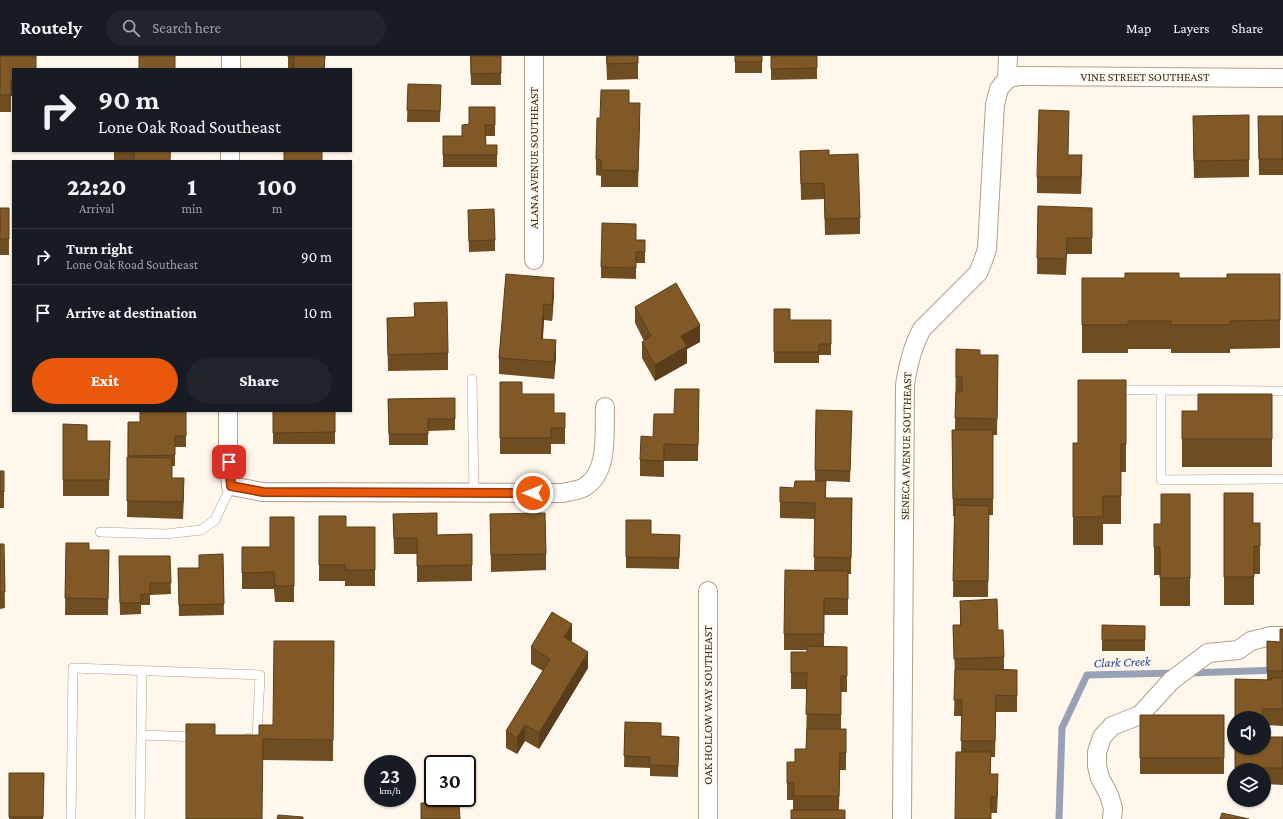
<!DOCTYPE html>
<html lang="en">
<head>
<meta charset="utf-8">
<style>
  :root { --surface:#171b24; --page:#20242c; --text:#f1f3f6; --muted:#9ea1a6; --line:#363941; --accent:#ea580c }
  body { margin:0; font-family:"Crimson Pro",serif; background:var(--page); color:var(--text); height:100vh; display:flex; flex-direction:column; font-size:15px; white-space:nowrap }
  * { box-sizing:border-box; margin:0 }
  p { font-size:13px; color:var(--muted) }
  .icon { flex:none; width:22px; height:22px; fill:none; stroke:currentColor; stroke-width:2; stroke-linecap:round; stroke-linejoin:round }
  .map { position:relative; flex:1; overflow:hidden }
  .sheet { position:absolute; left:12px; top:104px; width:340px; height:252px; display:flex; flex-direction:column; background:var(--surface); border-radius:0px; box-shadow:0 1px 3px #0004 }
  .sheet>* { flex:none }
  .top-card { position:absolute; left:12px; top:12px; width:340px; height:84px; border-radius:0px; box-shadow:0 1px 3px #0004; background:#171b24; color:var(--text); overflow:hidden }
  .fabs { position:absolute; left:1227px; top:655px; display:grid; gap:8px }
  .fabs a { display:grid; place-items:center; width:44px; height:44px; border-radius:50%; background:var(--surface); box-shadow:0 1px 3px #0004; font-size:20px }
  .speed { position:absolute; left:364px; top:699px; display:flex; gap:8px; font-size:20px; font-weight:700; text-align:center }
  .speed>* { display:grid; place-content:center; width:52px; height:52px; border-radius:50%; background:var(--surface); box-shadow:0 1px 3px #0004; line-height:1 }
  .speed small { font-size:10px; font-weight:400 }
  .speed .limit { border:2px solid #111; border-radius:6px; background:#fff; color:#111 }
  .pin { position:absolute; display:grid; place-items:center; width:34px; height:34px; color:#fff; margin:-17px; border-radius:8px; box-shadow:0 2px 6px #0006 }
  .me { position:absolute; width:44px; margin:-22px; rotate:270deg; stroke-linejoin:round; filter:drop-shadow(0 0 3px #0008) }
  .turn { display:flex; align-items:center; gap:14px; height:84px; padding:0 20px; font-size:18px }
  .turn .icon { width:52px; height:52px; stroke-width:2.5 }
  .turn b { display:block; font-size:28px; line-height:34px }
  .eta { display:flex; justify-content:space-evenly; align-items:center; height:68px; text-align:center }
  .eta b { font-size:24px; font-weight:800; line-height:28px }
  .button { display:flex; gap:8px; margin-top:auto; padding:8px 20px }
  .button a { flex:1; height:46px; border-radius:24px; background:var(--accent); color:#fff; font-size:16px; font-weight:800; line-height:46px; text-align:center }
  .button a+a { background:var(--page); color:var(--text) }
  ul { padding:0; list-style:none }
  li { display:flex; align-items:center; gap:12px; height:56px; padding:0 20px; border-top:1px solid var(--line) }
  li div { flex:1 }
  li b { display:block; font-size:15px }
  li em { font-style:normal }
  header { display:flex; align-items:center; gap:24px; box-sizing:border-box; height:56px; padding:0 20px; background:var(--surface); border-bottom:1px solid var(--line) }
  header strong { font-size:19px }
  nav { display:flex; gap:22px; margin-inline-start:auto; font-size:14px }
  .search { width:280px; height:36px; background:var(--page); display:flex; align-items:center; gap:10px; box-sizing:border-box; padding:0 14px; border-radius:22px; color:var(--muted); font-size:15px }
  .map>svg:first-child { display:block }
</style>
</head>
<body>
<header>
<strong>Routely</strong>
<div class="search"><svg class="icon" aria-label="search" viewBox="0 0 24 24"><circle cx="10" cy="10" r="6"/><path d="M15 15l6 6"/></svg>Search here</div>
<nav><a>Map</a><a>Layers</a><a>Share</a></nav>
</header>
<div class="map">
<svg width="1283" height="763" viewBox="0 0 1283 763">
  <rect width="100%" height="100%" fill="#fff6ec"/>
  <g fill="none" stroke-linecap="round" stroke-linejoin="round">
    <path stroke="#98a2b6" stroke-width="7" d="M1189,617L1283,614
      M1059,763L1062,672L1087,619L1175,617"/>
    <g stroke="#b49f87" stroke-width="10">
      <path id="service" d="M472,323L474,437
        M1115,334H1161
        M1283,335L1161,334V424L1283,423
        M100,476L166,478L201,474L215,464L231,430
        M141,679L142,614
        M71,763L73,612L260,619L257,682H249
        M140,763L141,679L198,681"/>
    </g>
    <g stroke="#b49f87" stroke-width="20">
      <path id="minor" d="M534,0V204
        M231,13V0
        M1007,23L1018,20H1031L1283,22
        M230,105V95
        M228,355V394L231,430L263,436L562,437C570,435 580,435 586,430C609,415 604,376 605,351
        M708,535V763
        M902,763L905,329C908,309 912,291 922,273L978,217L983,205L987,193L995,48L999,33L1007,23L1008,0
        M1112,763L1113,752L1109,739L1100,722L1097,710V696L1102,681L1112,670L1140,659L1171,625L1208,597L1238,594L1251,585L1271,580H1283"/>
    </g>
    <use href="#service" stroke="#fff" stroke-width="9"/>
    <use href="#minor" stroke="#fff" stroke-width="18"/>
  </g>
  <path fill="#6e4d21" d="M0,0L13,13V40H11V56H0Z
    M288,0H325V13H288Z
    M470,0H501V29H471Z
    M606,0H638V23L607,24Z
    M735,0H762V17H735Z
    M771,0H817V23L771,24Z
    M408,28L441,29L440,66H407Z
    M629,47L640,63L638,131H601V120L596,119V103L600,62Z
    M495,51V80H486V89H497V111H443V80H462L469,68Z
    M1249,59V121L1194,122L1193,76Z
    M1258,60H1283V119H1259Z
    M114,95H171L170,105H114Z
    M800,95L829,99L860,162V178L825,179L824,143L801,144Z
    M1068,99L1082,115L1081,138L1037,137V121Z
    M1038,150L1092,168V198H1067L1066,219L1037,218Z
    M0,152H9V199H0Z
    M468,165L495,184V195L469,196Z
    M636,184L645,196V207H636V223L601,222V211Z
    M506,218L554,238L552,265L544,264L543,283L556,300L554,323L499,318V302Z
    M1280,218V292L1230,293V297H1171V293H1128V297H1082V222H1227Z
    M414,247L448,297V314L388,315L387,262L414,261Z
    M635,251L700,286L687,293V307L655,325L642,302V286L644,285L635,267Z
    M774,253L790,264H831V299H819V307H774Z
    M956,293L980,299L998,316L997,379H993V459H989L988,541H953L954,460H953L952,374H955Z
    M1126,324V416H1121V468H1103V489H1073V387H1078Z
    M500,326L522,338L554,357H565V388H551V398H500Z
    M699,333L698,405H664V421L640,420V404L653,381Z
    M1272,338V411H1182V355H1198Z
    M455,342V374L428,375V389H389L388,343Z
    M273,355H335V388H273Z
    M852,355L850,426L826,425V442H852L851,518H848V559H824V590L847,591V636H841V673H846V714H840L839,754H793V744H787V706H795L806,693L807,633H791V617L807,596V594H784V578L814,514L815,463L780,462V431L794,432L815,425V414Z
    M186,356V391H175V410H172V422L184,439L183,463L127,461L128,366H140Z
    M63,368L87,385H110L109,440H63Z
    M0,415H4V452H0Z
    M1224,437L1253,467H1260V518H1254V549H1224Z
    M1190,438V550H1160V519H1154V468H1161Z
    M393,458L437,479L472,478V525L417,526V498H394Z
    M490,458L546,498V514L491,516Z
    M319,460L346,471H375V530H345V525H319Z
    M294,461V546H275L274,533H242V491H270Z
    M626,464L651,478L680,479L679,513L626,512Z
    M66,487L89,494H109L108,559H65Z
    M0,488H4L5,552L0,553Z
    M223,498L224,559L179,560L178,512H199Z
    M119,500H170L171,538L150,539V549H141V558L120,559Z
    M960,545L998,574L1004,601V613L1017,614V656H996L995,701H991V718L998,734L997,757H991L961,696L962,660H954L955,619L953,569H960Z
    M1102,569L1145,581V595H1102Z
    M1283,573V670L1264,669V662H1235L1267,624V585L1280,586Z
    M572,584L571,585L588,612L539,693L525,685L517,698L506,692V675L543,615L531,608V591Z
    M334,585L333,705L263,704L215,679H259L273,669Z
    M1140,659H1224V718H1140Z
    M625,666L661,680L679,681L678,721L650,720V712L624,711Z
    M1283,681V729L1264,728V714H1235V692Z
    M9,717H44L43,763H9Z"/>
  <path fill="#5a3e1b" d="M554,222V238L552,265V249Z
    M544,248V264L541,299V283Z
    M700,269V286L687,293V307L655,325V309L681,280Z
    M556,284V300L554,323V306Z
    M572,568V584L564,597V581Z
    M588,596V612L539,693V677Z
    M525,669V685L517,698V682Z"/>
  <path fill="#805926" stroke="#5a3e1b" d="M0,0H36V13H13V24H11V39H0Z
    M139,0H175V13H139Z
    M288,0H325L324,13H294V1H288Z
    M471,0H501V17L471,18Z
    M607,0H638V7L607,8Z
    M735,0H762V6H735Z
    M771,0H817V12L771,13Z
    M408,28L441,29L440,55L407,54Z
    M601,34H629V47H640L638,115L601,114V104L596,103L597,62H600Z
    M469,51H495V69H485L486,89H497V99H443V80H462V69L469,68Z
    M1039,54L1069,55L1068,99H1082L1081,121H1037Z
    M1249,59V104L1194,105L1193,60Z
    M1258,60H1283V103H1259Z
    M829,94V99L858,98L860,162L825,163L824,127L801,128L800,95Z
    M134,95H170V105H134Z
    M284,95H322V105H284Z
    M1038,150L1092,152V182H1067L1066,203L1037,202Z
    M0,152H9V183H0Z
    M494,153L495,184L469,185L468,154Z
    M602,167L636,168V184H645V196H636V212L601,211Z
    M1125,217H1179V222H1227V218H1280V264L1230,265V269H1171V265H1128V269H1082V222H1125Z
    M506,218L554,222L552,249L544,248L541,283L556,284L554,306L499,302Z
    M676,227L700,269L681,280L687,290L655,309L642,286L651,280L635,251Z
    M447,246L448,297L388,299L387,262L415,261L414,247Z
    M774,253H790V264H831V288H819V296H774Z
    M956,293L980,294V299H998L997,363L955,362L956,336H962V321H956Z
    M1078,324H1126V388H1121V440H1103V461H1073V387H1078Z
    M500,326H522V338H554V357H565V372H551V382H500Z
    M675,333H699L698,389L664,388V405L640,404L641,380L653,381L654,358H674Z
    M1198,338H1272V383H1182V355H1198Z
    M455,342V363H428V378H389L388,343Z
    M816,354L852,355L850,415L815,414Z
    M273,355H335V376L273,377Z
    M140,356H186V380H175V399L128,400V366H140Z
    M63,368L87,369V385H110L109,424H63Z
    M952,374H993V443H953Z
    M127,401L172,402V422H184L183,446L127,445Z
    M0,415H4V436L0,435Z
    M795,425H826L825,442H852L851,502L814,501L815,447L780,446V431L794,432Z
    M1224,437H1253V467H1260V490H1254V521H1224Z
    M1161,438H1190V522H1160V491H1154V468H1161Z
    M955,449L989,450L988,525H953Z
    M437,457V479L472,478V509L417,510V482H394L393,458Z
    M545,457L546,498L491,499L490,458Z
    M319,460H346V471H375V514H345V509H319Z
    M270,461H294V530H275L274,516L242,517V491H270Z
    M626,464H651V478L680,479L679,502L626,501Z
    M66,487H89V494H109L108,543L65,542Z
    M0,488H4L5,536H0Z
    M223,498L224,548L179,549L178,512H199V499Z
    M119,500H170L171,527H150V538H141V547H120Z
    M785,514L848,515V543L824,542V578H784Z
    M997,543L998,574H1003L1004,601L954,603L953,569H961L960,545Z
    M552,556L572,568L564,581L588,596L539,677L525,669L517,682L506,675L550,603L531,591Z
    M1102,569L1145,570V584H1102Z
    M1280,573H1283V615H1267V585L1280,586Z
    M274,585H334L333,684L263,683L262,763H186V668H215V679H259V669H273Z
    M807,590L847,591V620H841V659L806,658L807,617H791V596H807Z
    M955,613L1017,614V640L996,639L995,685H961L962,644H954Z
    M1271,622H1283V653H1263L1262,662H1235V623L1271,624Z
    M1140,659H1224V702H1140Z
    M625,666L661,667V680L679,681L678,710L650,709V701L624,700Z
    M807,673H846V697H840L839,740H793L794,727H787V706H795V693H806Z
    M1264,681H1283V712H1235V692H1264Z
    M956,696H991L990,718H998L997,741H991V763H955Z
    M9,717H44L43,761H9Z
    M421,747H459L460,763H421Z
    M791,754H845V763H791Z
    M1222,757L1249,763H1220Z
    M278,759L303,761V763H277Z"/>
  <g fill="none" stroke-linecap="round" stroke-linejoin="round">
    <g stroke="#983908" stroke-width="10">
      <path id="route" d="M229,406L231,430L263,436L533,437"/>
    </g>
    <use href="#route" stroke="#ea580c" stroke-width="7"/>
  </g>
  <g text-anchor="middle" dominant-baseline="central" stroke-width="4" stroke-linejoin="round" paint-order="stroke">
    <g font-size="12" fill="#362e24" stroke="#fff6ec">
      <text x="1145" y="21">VINE STREET SOUTHEAST</text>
      <text transform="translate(534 102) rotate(-90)">ALANA AVENUE SOUTHEAST</text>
      <text transform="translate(906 390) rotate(-89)">SENECA AVENUE SOUTHEAST</text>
      <text transform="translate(708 649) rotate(-90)">OAK HOLLOW WAY SOUTHEAST</text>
    </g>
    <g font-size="13" font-style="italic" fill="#264282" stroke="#fff6ec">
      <text transform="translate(1122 606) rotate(-2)">Clark Creek</text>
    </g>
  </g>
</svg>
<div class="fabs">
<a><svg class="icon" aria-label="sound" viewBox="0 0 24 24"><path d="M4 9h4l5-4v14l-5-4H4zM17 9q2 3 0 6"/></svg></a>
<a><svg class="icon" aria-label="layers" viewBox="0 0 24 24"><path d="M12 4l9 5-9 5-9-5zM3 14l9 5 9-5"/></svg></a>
</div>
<div class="speed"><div>23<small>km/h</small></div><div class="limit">30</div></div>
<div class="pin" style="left:229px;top:406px;background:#d93025"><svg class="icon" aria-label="arrive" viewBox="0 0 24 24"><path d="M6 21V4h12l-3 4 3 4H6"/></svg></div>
<svg class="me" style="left:533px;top:437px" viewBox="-20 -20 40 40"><circle r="17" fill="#ea580c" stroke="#fff" stroke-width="3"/><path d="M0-11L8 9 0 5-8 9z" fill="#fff"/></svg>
<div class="top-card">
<div class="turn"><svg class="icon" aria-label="right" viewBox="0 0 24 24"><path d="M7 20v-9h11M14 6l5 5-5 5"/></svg><div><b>90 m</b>Lone Oak Road Southeast</div></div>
</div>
<section class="sheet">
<div class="eta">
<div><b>22:20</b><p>Arrival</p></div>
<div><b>1</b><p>min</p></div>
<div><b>100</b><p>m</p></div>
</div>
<ul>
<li><svg class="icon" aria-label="right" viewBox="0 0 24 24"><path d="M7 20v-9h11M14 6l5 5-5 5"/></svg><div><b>Turn right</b><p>Lone Oak Road Southeast</p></div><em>90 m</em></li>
<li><svg class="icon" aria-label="arrive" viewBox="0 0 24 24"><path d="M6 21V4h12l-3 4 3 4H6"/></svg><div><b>Arrive at destination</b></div><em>10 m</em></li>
</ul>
<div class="button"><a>Exit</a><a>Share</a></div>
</section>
</div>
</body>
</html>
